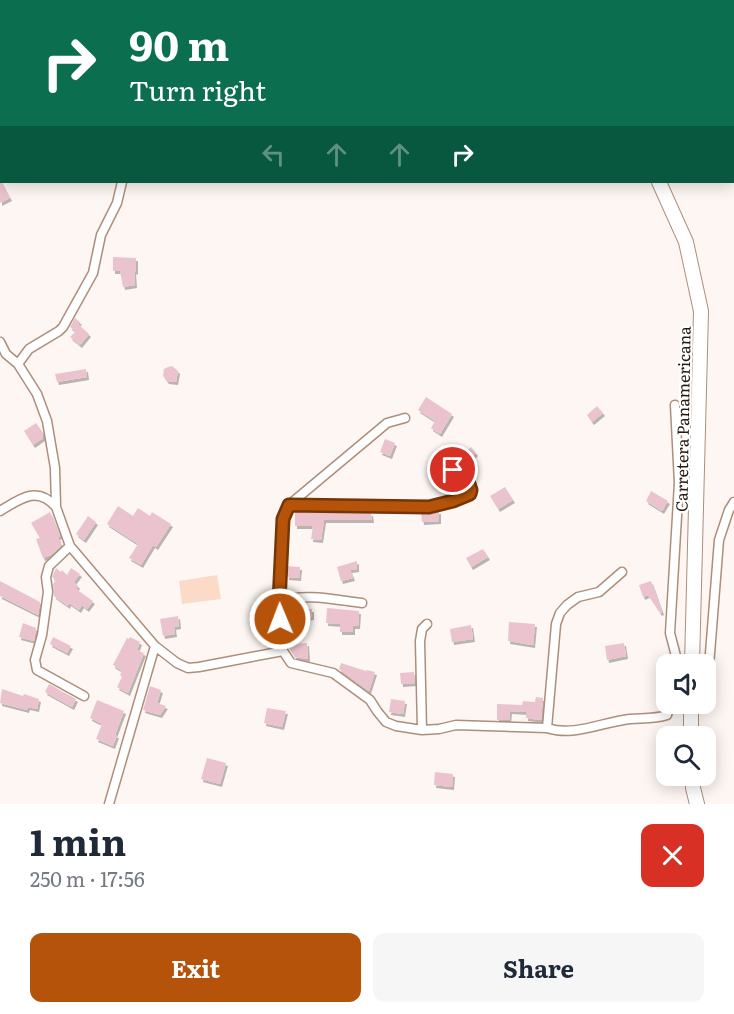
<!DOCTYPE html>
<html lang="en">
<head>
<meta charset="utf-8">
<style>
  :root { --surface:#fff; --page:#f6f6f7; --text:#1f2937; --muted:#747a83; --accent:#b45309 }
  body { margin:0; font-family:Literata,serif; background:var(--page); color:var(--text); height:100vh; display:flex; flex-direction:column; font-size:22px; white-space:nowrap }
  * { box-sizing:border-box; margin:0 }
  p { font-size:20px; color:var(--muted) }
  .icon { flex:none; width:33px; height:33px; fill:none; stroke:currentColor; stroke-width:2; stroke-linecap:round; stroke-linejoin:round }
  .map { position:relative; height:804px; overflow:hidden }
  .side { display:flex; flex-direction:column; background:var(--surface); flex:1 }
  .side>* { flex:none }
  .guide { position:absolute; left:0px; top:0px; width:735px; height:183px; box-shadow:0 3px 15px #0003; background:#0b6e4f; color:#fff; overflow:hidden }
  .controls { position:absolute; left:656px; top:654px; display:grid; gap:12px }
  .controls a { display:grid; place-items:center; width:60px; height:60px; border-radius:12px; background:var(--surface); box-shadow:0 3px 15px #0003; font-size:30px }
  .pin { position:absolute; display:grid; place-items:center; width:51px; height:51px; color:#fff; margin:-26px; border:3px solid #fff; border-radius:50%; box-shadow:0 2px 6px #0007 }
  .me { position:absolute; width:66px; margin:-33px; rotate:359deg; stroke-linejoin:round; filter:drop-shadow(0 0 4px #0008) }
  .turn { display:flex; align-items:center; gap:21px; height:126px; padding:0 30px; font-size:27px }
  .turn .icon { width:78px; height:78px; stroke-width:2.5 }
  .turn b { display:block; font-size:42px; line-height:51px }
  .lanes { display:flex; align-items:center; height:57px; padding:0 30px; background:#0003; justify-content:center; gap:30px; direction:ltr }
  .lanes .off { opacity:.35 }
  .round { display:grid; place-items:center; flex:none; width:63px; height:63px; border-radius:12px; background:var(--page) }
  .overview { display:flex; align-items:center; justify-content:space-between; height:102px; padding:0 30px }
  h1 { font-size:36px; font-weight:700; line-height:45px }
  .button { display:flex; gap:12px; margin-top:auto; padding:12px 30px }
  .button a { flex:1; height:69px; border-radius:12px; background:var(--accent); color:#fff; font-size:24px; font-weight:700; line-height:69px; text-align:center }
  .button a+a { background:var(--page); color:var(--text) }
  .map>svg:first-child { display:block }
</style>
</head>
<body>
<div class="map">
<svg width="734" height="804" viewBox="0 0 734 804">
  <defs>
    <filter id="shadow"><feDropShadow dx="2" dy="3" stdDeviation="0" flood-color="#0004"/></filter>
  </defs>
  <rect width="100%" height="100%" fill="#fdf6f2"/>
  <path fill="#fbdbc8" d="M217,575L221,599L182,604L179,581Z"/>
  <path fill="#ebc3cf" filter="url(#shadow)" d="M0,179L10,198L0,203Z
    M113,257L136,258V272L134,271L135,285L123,287L120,271H113Z
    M75,318L80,322L78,324L89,334L80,345L70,337L76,331L70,327Z
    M172,366L178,371L176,382L167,381L163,376L164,369L168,367Z
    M86,369L87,377L57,382L55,374Z
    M426,397L452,414L440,434L431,428L435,421L418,410Z
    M597,406L603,413L592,422L587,415Z
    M36,423L43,433V438L33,445L24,431Z
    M385,439L395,443L390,456L380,452Z
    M471,447L476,453L470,459L474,462L465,472L453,463Z
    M505,487L513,500L498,509L490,496Z
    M651,491L668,501L662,511L646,501Z
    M118,506L133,516L138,508L150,516L152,512L171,524L156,547L153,545L141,565L129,558L138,544L107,524Z
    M295,511L371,513L372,520H324L321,540L311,539L313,526H295Z
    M439,511V521L422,522L421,513Z
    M50,512L60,536L58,537L61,546L51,555L43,558L36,539L40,538L31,523Z
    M88,516L96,522L84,540L76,534Z
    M483,549L488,557L471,567L466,558Z
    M357,561V569L350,570L353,578L341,581L337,567Z
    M287,566L300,567L299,578L287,577Z
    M56,568L61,572L62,570L67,575L71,568L80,574L74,582L78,586L76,589L93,601L87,609L82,605L79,610L69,603L68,606L54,596L53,584L56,580L52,577Z
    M0,581L40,602L38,615L0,596Z
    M651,581L662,612L660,613L648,595L643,597L639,585Z
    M299,604H305L306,609H312V617L287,620L286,607Z
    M327,608L359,611L358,626H353V632H340V624L326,623Z
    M178,616L179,626L174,627L175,634L163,636L160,619Z
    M509,622L535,624L533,645L508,641Z
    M23,623L36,628L34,641L19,637Z
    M471,625L473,639L452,642L450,629Z
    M53,637L71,646L67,653L50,644Z
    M130,637L140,642L137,650L144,653L128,693L117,687L122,677L120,675L122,671L113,665L127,638L129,639Z
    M307,643L308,659L295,657L290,650V644Z
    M624,643L626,656L607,660L605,646Z
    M341,663L366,671L367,670L375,672L369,691L339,669Z
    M414,672L415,683L401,684L400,673Z
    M49,684L76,699L72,707L45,692Z
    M150,686L161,690L157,703L166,706L160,715L143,710Z
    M2,689L23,696L24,694L39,699L37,709L28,707L27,710L0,703Z
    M536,697L543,698L541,720L526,718V712L510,711L509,720H497V704L522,705L523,701L535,702Z
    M391,699L405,701L403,714L389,712Z
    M97,700L124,711L115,735H117L113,746L96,739L102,724L90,718Z
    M267,708L286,711L282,727L264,723Z
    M207,758L226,763L220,784L201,779Z
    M435,772L453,774L452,787L434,785Z"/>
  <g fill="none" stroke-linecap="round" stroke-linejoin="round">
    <g stroke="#ae8e7a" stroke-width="11">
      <path id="minor" d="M550,0L554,2
        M236,2L237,0
        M0,131L2,130
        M0,342L6,354L18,364L37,394L47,421L55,468L56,507L70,546L155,646L177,663L188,668L199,667L283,651
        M18,364L29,349L59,331L63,327L93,273L101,235L117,203L122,182
        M675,405L679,483L670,633L677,660V664
        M405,418L387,423L289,505L283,519L279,602L283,651L291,663L333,673L370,700L377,711L386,722L396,726L422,730L439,729L456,725L547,728C574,737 602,722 630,719C643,718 655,719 667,715L670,704
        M289,505L429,507L453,501L470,494L471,490L469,484L453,470
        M0,511C20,499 37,485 56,507
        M70,546L49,566L46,577L48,592L42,635L35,660L37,670L84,696
        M279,602C304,592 336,600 362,603
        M705,668L709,666L719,540L729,510L734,502
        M547,728L556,624L560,613L567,605L578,597L599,592L622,572
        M422,730L420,641L422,629L427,624
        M109,804L155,646"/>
    </g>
    <g stroke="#ae8e7a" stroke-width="16">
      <path id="trunk" d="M0,108L2,107
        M659,182L686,242L701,311L692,664
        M691,736V704
        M693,776V788L697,804"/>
    </g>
    <use href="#minor" stroke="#fff" stroke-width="8"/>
    <use href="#trunk" stroke="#fff" stroke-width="14"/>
  </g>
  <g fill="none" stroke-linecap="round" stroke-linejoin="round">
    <g stroke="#753606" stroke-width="15">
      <path id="route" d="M280,619L279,603L283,519L289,505L429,507L453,501L470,494L471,490L469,484L453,470"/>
    </g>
    <use href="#route" stroke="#b45309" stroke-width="10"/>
  </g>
  <g text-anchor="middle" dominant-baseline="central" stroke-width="4.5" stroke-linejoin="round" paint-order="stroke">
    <g font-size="16" fill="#251912" stroke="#fff">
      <text transform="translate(682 419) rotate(-89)">Carretera Panamericana</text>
    </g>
  </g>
</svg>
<div class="controls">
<a><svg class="icon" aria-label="sound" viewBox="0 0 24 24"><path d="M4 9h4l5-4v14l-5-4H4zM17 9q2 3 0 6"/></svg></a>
<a><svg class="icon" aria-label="search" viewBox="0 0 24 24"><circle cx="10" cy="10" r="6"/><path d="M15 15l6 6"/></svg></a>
</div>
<div class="pin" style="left:453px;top:470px;background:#d93025"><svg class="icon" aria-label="arrive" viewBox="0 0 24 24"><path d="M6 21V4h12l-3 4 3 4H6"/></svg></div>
<svg class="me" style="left:280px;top:619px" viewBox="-20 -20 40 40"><circle r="17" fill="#b45309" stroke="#fff" stroke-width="3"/><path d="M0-11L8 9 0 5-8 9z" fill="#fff"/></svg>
<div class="guide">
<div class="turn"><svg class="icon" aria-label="right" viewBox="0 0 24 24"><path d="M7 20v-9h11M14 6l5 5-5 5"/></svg><div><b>90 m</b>Turn right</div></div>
<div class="lanes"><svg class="icon off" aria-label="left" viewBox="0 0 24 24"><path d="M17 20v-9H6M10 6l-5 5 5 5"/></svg><svg class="icon off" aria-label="ahead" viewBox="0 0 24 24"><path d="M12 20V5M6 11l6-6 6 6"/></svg><svg class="icon off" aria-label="ahead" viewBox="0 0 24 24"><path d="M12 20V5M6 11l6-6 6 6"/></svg><svg class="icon" aria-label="right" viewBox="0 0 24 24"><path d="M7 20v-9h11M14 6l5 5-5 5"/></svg></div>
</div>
</div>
<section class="side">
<div class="overview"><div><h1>1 min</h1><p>250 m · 17:56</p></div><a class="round" style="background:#d93025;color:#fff"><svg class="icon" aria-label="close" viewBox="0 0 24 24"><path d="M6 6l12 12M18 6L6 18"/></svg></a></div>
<div class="button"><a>Exit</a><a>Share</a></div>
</section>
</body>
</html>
